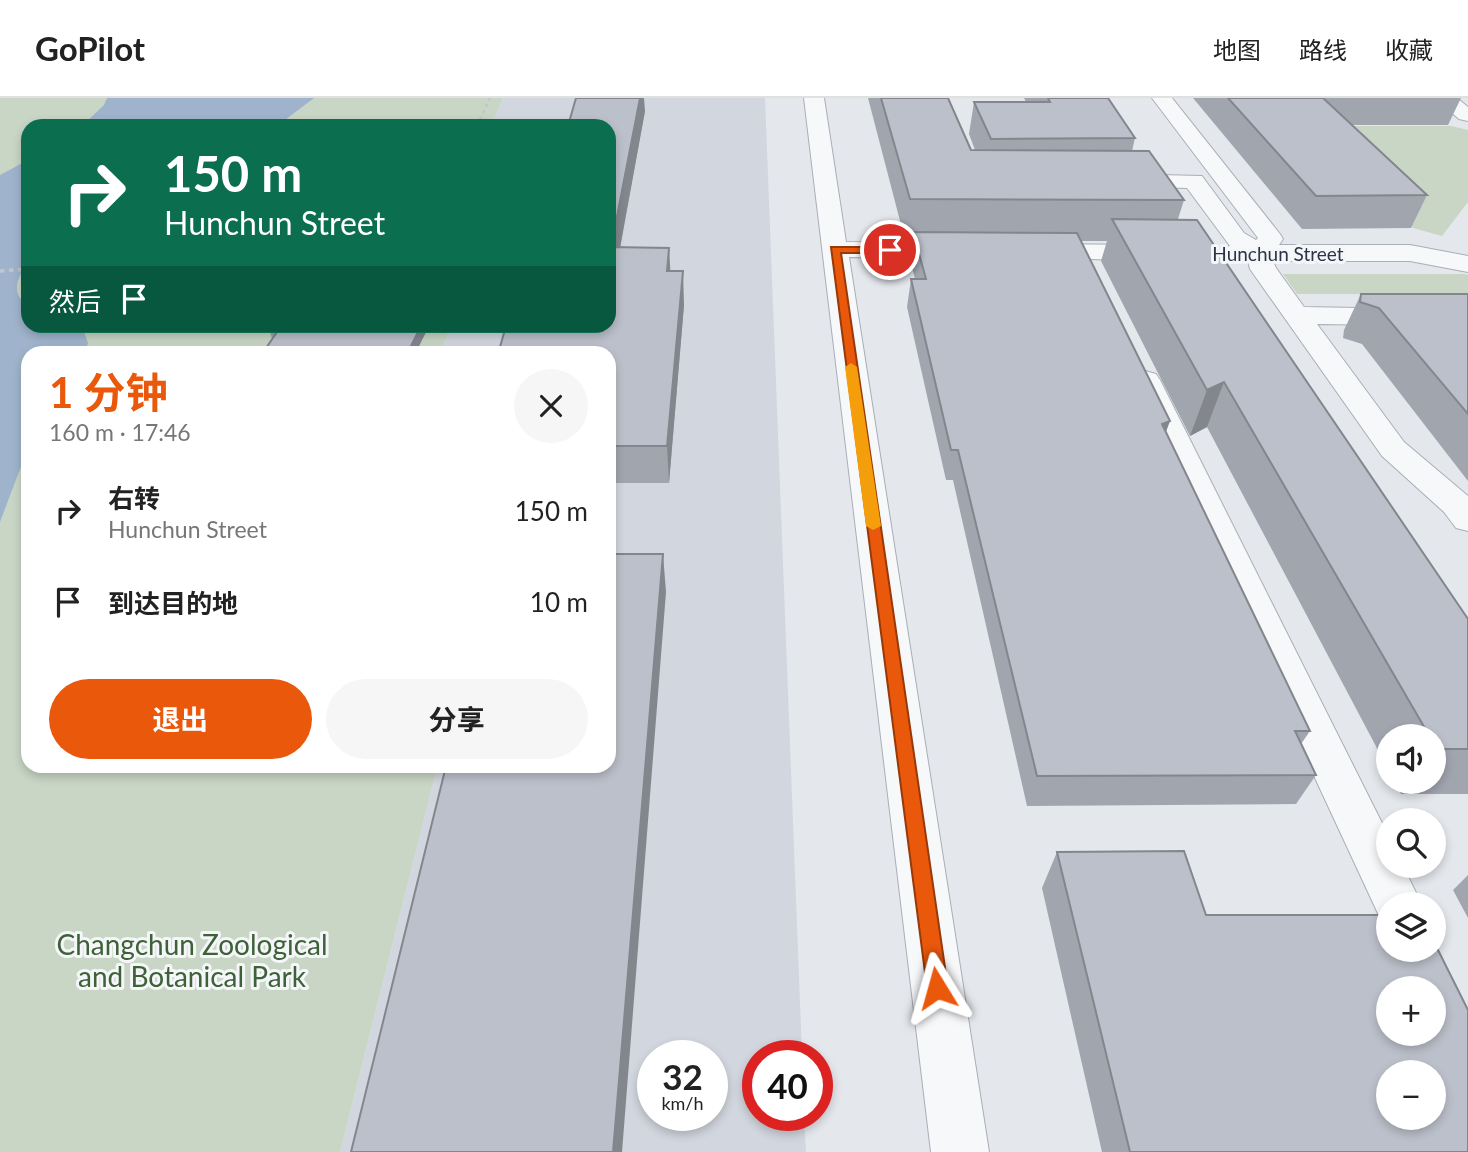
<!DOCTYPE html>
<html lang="zh">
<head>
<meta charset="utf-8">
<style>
  :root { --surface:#fff; --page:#f6f6f6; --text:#222; --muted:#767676; --line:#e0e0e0; --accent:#ea580c }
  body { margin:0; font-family:Lato,"Noto Sans SC",sans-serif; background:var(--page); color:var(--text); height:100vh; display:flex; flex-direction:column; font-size:26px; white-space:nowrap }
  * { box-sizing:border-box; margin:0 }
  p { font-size:23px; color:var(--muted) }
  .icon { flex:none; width:38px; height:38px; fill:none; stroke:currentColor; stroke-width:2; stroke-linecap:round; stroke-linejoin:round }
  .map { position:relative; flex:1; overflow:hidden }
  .sheet { position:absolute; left:21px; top:248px; width:595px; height:427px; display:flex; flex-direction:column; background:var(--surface); border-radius:21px; box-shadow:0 4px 10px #0003 }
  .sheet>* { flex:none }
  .top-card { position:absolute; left:21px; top:21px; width:595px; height:214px; border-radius:21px; box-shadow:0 4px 10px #0003; background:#0b6e4f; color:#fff; overflow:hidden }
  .controls { position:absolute; left:1376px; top:626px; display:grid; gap:14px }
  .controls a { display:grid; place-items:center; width:70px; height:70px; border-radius:50%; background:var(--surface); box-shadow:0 4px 10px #0003; font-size:35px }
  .speed { position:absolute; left:637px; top:942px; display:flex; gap:14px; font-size:35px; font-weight:700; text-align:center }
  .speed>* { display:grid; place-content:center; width:91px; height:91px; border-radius:50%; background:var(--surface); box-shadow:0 4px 10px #0003; line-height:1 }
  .speed small { font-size:18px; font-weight:400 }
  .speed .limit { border:10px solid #d22; background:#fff; color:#111 }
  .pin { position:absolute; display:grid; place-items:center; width:60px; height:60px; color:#fff; margin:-30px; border:4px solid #fff; border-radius:50%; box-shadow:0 2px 7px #0007 }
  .me { position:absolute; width:77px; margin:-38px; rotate:352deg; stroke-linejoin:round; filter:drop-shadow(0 0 5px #0008) }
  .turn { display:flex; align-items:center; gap:24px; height:147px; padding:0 28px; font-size:32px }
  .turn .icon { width:91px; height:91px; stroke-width:2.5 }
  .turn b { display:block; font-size:49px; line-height:60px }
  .then { display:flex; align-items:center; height:66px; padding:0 28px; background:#0003; gap:14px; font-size:26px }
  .round { display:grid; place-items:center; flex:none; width:74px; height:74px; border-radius:37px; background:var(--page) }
  .headline { display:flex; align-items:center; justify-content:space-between; height:119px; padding:0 28px }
  h1 { font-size:42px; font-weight:700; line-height:52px; color:var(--accent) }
  .action { display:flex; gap:14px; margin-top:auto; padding:14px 28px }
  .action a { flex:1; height:80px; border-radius:42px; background:var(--accent); color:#fff; font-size:28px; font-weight:700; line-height:80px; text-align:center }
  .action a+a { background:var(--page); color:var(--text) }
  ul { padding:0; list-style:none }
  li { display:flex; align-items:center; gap:21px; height:91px; padding:0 28px }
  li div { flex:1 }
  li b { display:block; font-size:26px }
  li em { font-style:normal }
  header { display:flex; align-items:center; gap:42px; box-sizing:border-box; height:98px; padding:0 35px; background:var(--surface); border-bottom:2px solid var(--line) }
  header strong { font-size:33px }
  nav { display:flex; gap:38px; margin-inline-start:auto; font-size:24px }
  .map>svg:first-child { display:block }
</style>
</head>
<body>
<header>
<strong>GoPilot</strong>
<nav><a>地图</a><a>路线</a><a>收藏</a></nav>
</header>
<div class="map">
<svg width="1468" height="1054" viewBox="0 0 1468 1054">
  <rect width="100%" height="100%" fill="#e4e7ec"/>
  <path fill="#d2d6de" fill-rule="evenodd" d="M503,0H765L802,957H758V1017H804L806,1054H340L437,669L609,668V256L440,255L451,228H609V28H491ZM653,957H712V1017H653Z"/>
  <path fill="#c9d6c5" d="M0,0H503L491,28H28V228H451L440,255L28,256V668L437,669L340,1054H0Z
    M1347,28H1451L1468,32V104L1442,138L1413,130L1349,65Z
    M1283,176H1464L1468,177V199L1457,196H1297Z"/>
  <path fill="#9fb4cc" d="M107,0H314L277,28H82L104,7Z
    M28,62V165C17,178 10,197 28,207V228H76L83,231L88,245L85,255L28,256V350L0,424V77Z"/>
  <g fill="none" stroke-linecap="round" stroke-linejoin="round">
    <g stroke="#a9aeb7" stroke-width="2">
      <path id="minor" d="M804,0H824L846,144L963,145L972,148L976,153L972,158L963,161L849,159L989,1054H931Z
        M1152,0H1172L1280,136L1283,141L1279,147H1410L1468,158V174L1410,163H1273L1276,170L1304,209L1468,212V228L1317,226L1404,344L1468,398V433L1456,430L1444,414L1382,358L1250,171L1248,163L1224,160L1220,155L1224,150L1230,148L1187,90L1109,88L1106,83L1109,78L1117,76L1202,78L1244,135L1256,142L1258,140Z
        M1435,0H1457L1468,9V23L1459,21Z
        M1034,146L1155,147L1164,150L1168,155L1164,160L1155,163L1025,159L1021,154L1025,149Z
        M1145,273L1156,276L1160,282L1388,737V768H1403L1422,807H1388V825L1381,822L1130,282L1134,276Z"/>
    </g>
    <path stroke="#c2c5cb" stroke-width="2.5" stroke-dasharray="3.5 3.5" stroke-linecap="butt" d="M477,28L490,0"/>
    <path stroke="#c2c5cb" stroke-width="3.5" stroke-dasharray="4.5 4.5" stroke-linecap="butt" d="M0,173L28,171"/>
    <use href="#minor" fill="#f7f8fa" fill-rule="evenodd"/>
  </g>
  <path fill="#a1a5ae" d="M868,0H948L971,52H975L969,36L974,4H1026L1024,0H1108L1135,40L1132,53L1184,102L1178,121L1468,521V696H1401L1395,684H1433V639H1388V671L1207,329L1190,338L1101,163L1107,143H1081L1166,334L1310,633L1301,646L1316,677L1296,706L1027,708L953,382H946L907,209L911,181H915L910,162L912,142H905Z
    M1193,0H1461L1448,27H1352L1427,97L1411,130L1302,131Z
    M645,13L620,149L671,173L684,207L669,385H609V386V28Z
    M1361,196H1468V383L1362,246L1343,240L1344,232Z
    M429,228L415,256H262L272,241L270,234Z
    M1057,754L1206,817L1468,1054H1102L1042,790Z
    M1468,777V820L1453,792Z"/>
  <path fill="#83868d" d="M640,0H644L645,13L614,183L611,149Z
    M669,150L671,183L667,173Z
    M683,173L684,207L669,385L667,348Z
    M421,228H429L415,256H407Z
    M1224,284L1207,329L1190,338L1207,292Z
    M1170,323L1159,353L1162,326Z
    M663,456L666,494L622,1054H613Z"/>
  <path fill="#bbc0ca" stroke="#83868d" stroke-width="2" fill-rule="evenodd" d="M576,0H640L611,149L669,150L667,173H683L667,348H609V256H498L506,228H609V28H568Z
    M881,0H948L971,52L1149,53L1184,102L910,101Z
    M1048,0H1108L1135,40L991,41L974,4H1050Z
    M1228,0H1323L1427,97L1316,98Z
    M1112,121L1197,122L1468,521V651H1437L1433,644V639H1430L1224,284L1207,292Z
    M913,134L1077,135L1170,323L1162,326L1310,633H1295L1316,677L1037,678L958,352H951L911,181H926Z
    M1361,196H1468V316L1379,210L1360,204Z
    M274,228H421L407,256H262L277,234H270Z
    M609,456H663L613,1054H351L446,668H609Z
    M1184,753L1206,817H1388V852H1433V842L1468,912V1054H1130L1057,754ZM1388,891H1433V936H1388ZM1388,975H1433V1020H1388Z"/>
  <path fill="#ea580c" stroke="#983908" stroke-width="2" d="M831,149H890L895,152L890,155H841L948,890L945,897L937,900L930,897L927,890Z"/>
  <path fill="#f59e0b" d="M851,265L857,269L881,428L873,432L866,428L845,269Z"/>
  <g text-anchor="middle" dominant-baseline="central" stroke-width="6" stroke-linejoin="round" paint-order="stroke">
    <g font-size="19" fill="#2b3445" stroke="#f4f6f9">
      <text x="1278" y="155">Hunchun Street</text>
    </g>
    <g font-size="28" fill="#3f6138" stroke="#f4f6f9">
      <text x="192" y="846">Changchun Zoological<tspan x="192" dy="32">and Botanical Park</tspan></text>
    </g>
  </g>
</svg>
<div class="controls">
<a><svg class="icon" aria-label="sound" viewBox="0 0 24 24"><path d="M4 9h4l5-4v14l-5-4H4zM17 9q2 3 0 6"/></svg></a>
<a><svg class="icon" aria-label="search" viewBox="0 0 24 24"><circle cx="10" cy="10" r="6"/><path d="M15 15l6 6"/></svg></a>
<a><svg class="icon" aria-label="layers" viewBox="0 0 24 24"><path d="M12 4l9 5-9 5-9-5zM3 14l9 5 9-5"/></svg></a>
<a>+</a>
<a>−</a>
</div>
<div class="speed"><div>32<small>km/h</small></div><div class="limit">40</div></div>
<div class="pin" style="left:890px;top:152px;background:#d93025"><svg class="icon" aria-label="arrive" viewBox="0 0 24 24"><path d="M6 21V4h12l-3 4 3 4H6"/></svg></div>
<svg class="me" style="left:937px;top:890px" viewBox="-20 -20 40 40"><path d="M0-17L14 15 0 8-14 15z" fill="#ea580c" stroke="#fff" stroke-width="4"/></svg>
<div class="top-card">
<div class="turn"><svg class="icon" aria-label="right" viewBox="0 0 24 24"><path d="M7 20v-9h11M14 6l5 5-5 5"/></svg><div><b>150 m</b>Hunchun Street</div></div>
<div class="then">然后<svg class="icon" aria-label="arrive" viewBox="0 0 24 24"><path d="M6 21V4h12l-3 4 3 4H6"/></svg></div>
</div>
<section class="sheet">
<div class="headline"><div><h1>1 分钟</h1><p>160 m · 17:46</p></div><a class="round"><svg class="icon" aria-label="close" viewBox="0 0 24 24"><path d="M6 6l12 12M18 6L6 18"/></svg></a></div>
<ul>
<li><svg class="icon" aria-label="right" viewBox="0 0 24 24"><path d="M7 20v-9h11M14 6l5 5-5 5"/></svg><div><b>右转</b><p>Hunchun Street</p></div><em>150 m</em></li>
<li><svg class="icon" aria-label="arrive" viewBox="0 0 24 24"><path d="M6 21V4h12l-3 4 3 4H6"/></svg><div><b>到达目的地</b></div><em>10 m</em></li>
</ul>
<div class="action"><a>退出</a><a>分享</a></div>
</section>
</div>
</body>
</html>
